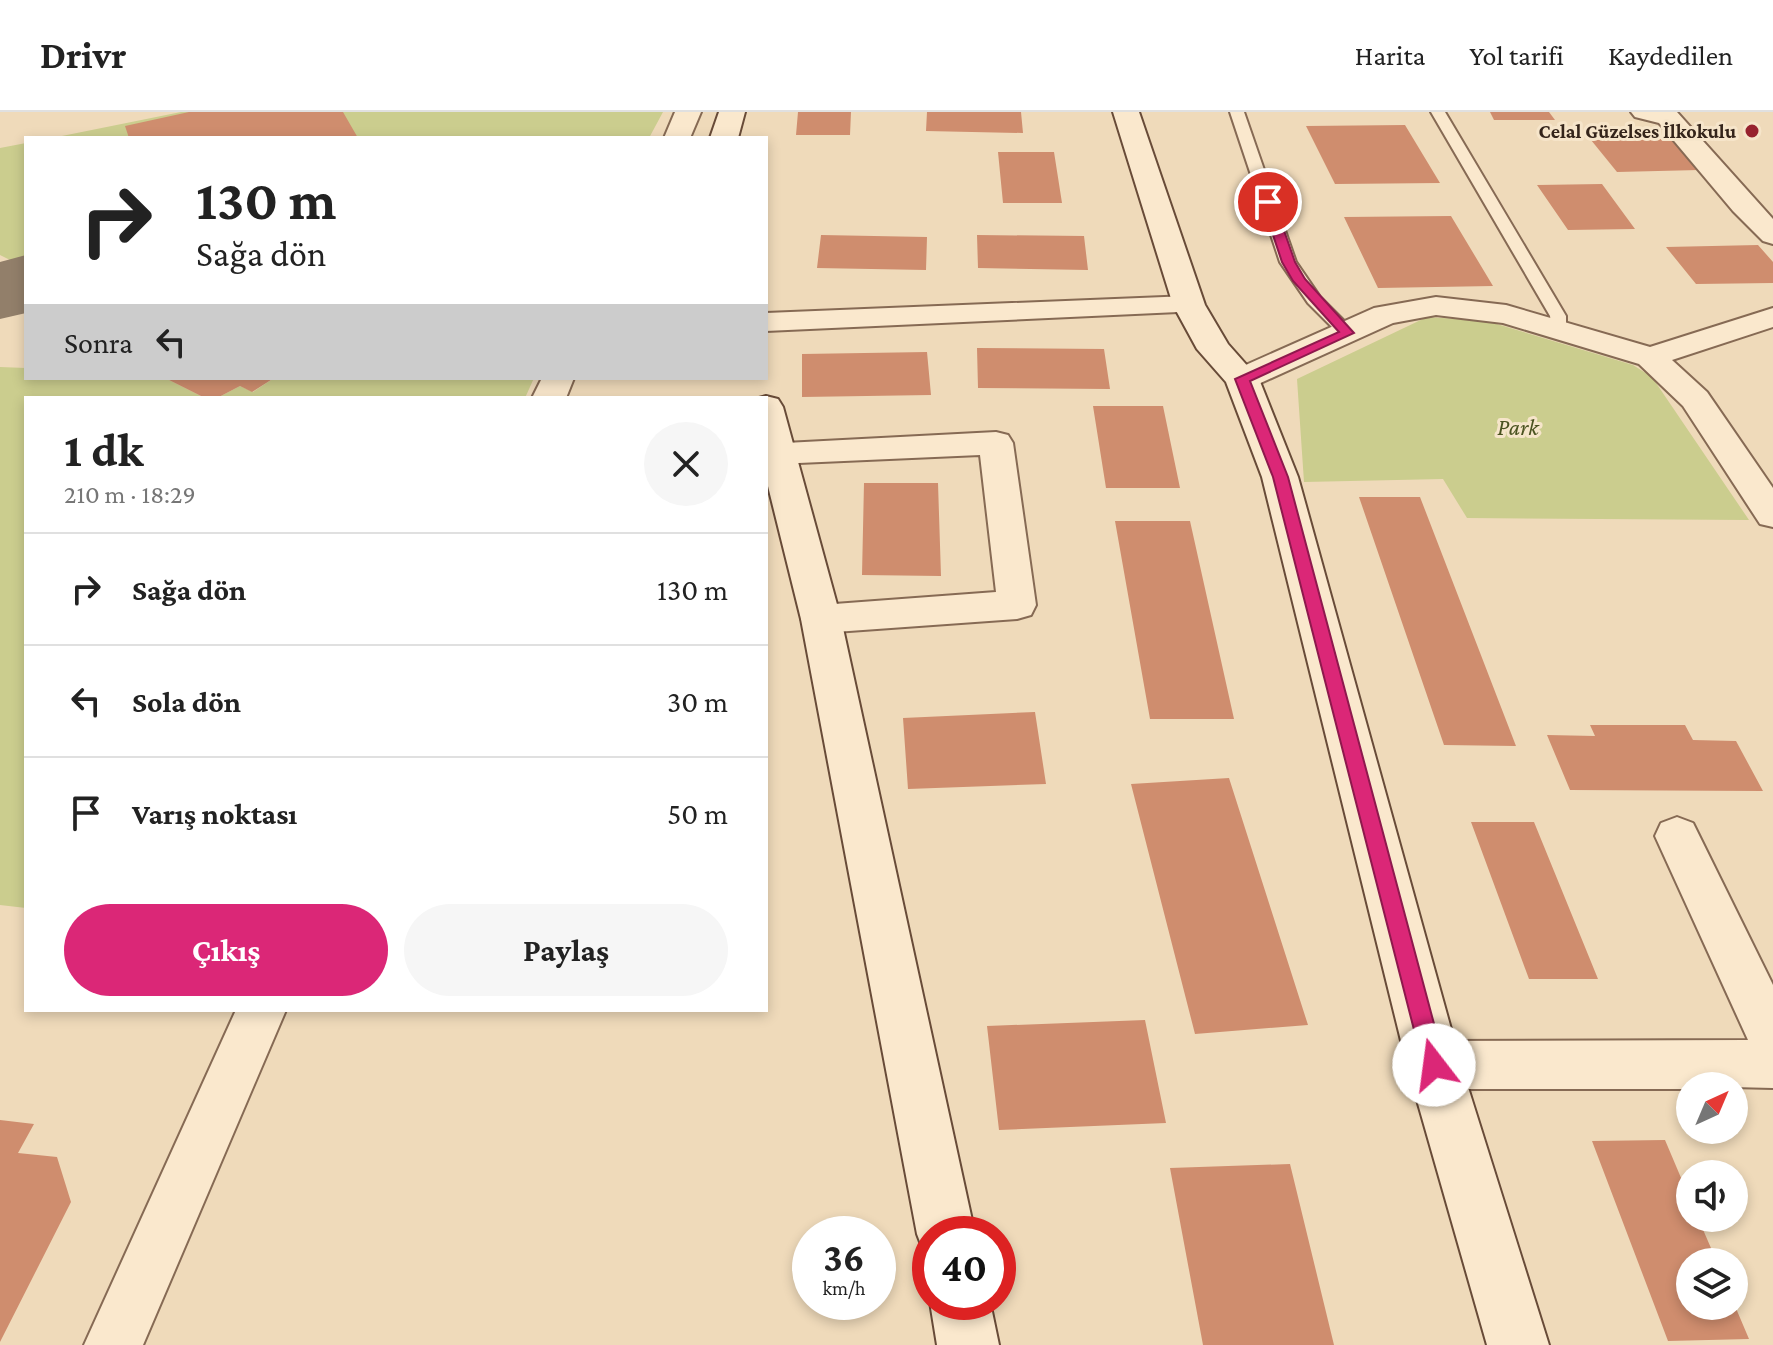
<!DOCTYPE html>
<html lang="tr">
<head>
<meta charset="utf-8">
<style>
  :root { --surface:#fff; --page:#f6f6f6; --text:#222; --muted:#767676; --line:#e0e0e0; --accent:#db2777 }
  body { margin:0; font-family:"Crimson Pro",serif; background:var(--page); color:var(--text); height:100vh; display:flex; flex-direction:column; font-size:30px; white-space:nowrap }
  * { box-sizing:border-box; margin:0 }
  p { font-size:26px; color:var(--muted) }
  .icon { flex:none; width:44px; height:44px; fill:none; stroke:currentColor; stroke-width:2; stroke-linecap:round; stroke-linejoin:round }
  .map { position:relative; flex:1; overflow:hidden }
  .side { position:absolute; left:24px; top:284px; width:744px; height:616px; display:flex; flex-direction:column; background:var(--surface); border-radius:0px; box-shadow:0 4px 12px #0003 }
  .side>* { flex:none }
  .guide { position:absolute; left:24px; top:24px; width:744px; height:244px; border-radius:0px; box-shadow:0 4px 12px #0003; background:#fff; color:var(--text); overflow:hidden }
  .needle { width:52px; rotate:44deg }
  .controls { position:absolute; left:1676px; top:960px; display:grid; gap:16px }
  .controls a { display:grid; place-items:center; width:72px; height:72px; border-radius:50%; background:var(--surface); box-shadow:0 4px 12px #0003; font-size:40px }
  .speed { position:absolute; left:792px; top:1104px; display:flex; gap:16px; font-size:40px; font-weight:700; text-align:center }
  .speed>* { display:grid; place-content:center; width:104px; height:104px; border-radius:50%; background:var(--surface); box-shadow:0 4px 12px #0003; line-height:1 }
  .speed small { font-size:20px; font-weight:400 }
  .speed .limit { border:12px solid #d22; background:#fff; color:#111 }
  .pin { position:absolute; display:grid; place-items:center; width:68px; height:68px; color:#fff; margin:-34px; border:4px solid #fff; border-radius:50%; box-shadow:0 2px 8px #0007 }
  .me { position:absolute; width:88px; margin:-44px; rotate:345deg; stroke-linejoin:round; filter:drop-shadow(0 0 6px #0008) }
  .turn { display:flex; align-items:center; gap:28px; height:168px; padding:0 40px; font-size:36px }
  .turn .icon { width:104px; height:104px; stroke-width:2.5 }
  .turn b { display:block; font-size:56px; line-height:68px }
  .then { display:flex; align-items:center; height:76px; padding:0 40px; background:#0003; gap:16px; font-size:30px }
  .round { display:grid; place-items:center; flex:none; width:84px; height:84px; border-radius:42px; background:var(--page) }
  .overview { display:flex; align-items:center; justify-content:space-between; height:136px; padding:0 40px }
  h1 { font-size:48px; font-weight:700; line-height:60px }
  .primary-button { display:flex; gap:16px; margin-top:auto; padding:16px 40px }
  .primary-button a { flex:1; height:92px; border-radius:48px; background:var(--accent); color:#fff; font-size:32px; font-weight:700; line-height:92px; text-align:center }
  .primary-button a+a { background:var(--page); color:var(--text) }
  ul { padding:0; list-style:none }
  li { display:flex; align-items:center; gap:24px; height:112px; padding:0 40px; border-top:2px solid var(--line) }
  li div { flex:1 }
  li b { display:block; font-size:30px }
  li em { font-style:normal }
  header { display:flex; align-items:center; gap:48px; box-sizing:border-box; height:112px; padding:0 40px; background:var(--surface); border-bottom:2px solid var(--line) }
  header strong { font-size:38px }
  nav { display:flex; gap:44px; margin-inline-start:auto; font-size:28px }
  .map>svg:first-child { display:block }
</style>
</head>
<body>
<header>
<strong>Drivr</strong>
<nav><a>Harita</a><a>Yol tarifi</a><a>Kaydedilen</a></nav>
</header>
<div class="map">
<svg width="1773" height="1233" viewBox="0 0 1773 1233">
  <rect width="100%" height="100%" fill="#efdaba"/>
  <path fill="#cbcd8e" d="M181,0H663L649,26H52Z
    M26,31V152L20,153L0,143V36Z
    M1427,205L1487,209L1633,253L1652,265L1749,408L1467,406L1443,367L1304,370L1297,267Z
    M0,255L26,256V266H165L205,286H26V796L0,793Z
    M274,266H534L525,286H217L240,274L253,280Z"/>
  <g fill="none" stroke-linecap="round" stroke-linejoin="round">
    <path fill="#927f6a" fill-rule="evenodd" d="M26,143V201L0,207V150Z"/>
  </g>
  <path fill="#cf8d6e" d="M189,0H343L358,26H129L125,14Z
    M798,0H851L850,23H796Z
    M927,0H1021L1023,21L926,19Z
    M1490,0H1549L1555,8H1494Z
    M1405,13L1440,71L1335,72L1306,14Z
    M1671,27L1699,58L1617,60L1591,28Z
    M998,40H1054L1062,91H1003Z
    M1602,72L1635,117L1568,118L1537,73Z
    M1451,104L1493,174L1378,176L1344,105Z
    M821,123L927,125L926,158L817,156Z
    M977,123L1084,124L1088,158L978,156Z
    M1758,133L1773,150V171L1696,172L1666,135Z
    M977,236L1104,237L1110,277L978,276Z
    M927,240L931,283L802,285V242Z
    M165,266H274L252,280L240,274L217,286H205Z
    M1093,294H1163L1180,376H1106Z
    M864,371H938L941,464L862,463Z
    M1359,385H1420L1516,634L1444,633Z
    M1115,409H1190L1234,607H1150Z
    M1035,600L1046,672L908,677L903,606Z
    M1590,613H1685L1693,628L1736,629L1763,679L1570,678L1547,623L1595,624Z
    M1229,666L1308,913L1195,922L1131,672Z
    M1471,710H1534L1598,867H1529Z
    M1145,908L1166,1011L999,1018L987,914Z
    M0,1008L34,1012L18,1041L57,1045L71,1090L0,1230Z
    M1665,1028L1690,1087V1106H1698L1717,1150H1690V1194H1735L1749,1227L1668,1229L1592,1029Z
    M1290,1052L1334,1233H1203L1170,1056Z"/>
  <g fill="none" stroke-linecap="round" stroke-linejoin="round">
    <g stroke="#866a54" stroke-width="4">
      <path id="lane" d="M1230,0H1244L1296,150L1320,185L1353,218L1355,221L1353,224H1341L1308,191L1280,150Z
        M1431,0H1445L1566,204V221L1560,223L1552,218L1550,204Z"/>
    </g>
    <g stroke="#866a54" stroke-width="4">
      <path id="street" d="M675,0H701L690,26H664Z
        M1631,0H1677L1773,107V132L1763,129L1733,99L1659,11L1635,5Z
        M1189,184L1200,187L1204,193L1200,199L766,219V201Z
        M1436,185L1506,193L1650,235L1773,196V215L1672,248L1707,280L1773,376V415L1760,412L1683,294L1639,252L1503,211L1436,203L1393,211L1254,274L1242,277L1230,274L1226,267L1230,260L1374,196Z
        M542,266H574L566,286H532Z
        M996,320L1008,323L1013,331L1036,493L1031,503L1017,507L821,521L807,517L801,507L807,497L821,493L996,480L980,343L776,352L766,350V332Z
        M1677,705L1693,711L1773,873V976L1690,974V977H1434L1416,970L1408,953L1416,936L1434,929L1748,928L1655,724L1661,711Z
        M236,898H286L143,1233H84Z"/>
    </g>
    <g stroke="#684b38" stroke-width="4">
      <path id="secondary" d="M719,0H745L738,26H710Z
        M1113,0H1139L1205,193L1228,232L1259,267L1298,365L1461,953L1549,1233H1487L1407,953L1262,365L1226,270L1197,237L1173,193Z
        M766,284L778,287L783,295L841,507L975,1122H930V1144L925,1143L917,1122L801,507L766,366V286H759Z
        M930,1190H990L999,1233H937Z"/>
    </g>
    <use href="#lane" fill="#fae8cd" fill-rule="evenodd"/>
    <use href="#street" fill="#fae8cd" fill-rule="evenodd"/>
    <use href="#secondary" fill="#fae8cd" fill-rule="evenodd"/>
  </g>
  <path fill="#db2777" stroke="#8e194d" stroke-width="2" d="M1263,87L1274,90L1295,150L1305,167L1354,221L1250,269L1288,365L1445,953L1442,960L1434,964L1427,960L1423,953L1273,365L1235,267L1339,220L1293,169L1282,150L1262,90Z"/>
  <circle fill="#97222e" stroke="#f6e5ca" stroke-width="3" cx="1752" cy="19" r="8"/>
  <g text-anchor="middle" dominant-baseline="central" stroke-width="6" stroke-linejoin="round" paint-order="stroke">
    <g font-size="20" font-weight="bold" fill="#34241a" stroke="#f6e5ca" text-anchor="end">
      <text x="1736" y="19">Celal Güzelses İlkokulu</text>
    </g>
    <g font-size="24" font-style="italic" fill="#4a521f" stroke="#f6e5ca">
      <text x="1518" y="314">Park</text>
    </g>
  </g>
</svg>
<div class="controls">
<a><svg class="needle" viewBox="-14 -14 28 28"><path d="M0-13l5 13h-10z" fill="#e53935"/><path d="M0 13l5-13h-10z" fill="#767676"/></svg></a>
<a><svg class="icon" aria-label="sound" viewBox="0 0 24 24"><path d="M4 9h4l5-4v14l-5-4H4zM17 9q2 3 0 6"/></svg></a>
<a><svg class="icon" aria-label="layers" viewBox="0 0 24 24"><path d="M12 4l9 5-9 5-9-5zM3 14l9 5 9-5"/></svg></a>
</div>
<div class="speed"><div>36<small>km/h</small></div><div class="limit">40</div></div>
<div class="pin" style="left:1268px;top:90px;background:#d93025"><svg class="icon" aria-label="arrive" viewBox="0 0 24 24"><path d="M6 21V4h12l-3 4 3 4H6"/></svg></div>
<svg class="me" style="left:1434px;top:953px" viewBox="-20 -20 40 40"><circle r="19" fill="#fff"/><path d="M0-13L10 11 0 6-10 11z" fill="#db2777"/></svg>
<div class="guide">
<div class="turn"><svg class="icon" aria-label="right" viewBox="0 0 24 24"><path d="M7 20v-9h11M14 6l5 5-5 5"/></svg><div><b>130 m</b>Sağa dön</div></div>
<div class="then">Sonra<svg class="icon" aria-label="left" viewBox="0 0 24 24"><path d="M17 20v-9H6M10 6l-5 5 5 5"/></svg></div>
</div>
<section class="side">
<div class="overview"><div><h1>1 dk</h1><p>210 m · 18:29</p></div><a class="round"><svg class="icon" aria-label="close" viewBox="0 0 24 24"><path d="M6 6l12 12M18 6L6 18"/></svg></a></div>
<ul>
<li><svg class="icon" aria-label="right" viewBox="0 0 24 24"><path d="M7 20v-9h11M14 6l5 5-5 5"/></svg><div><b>Sağa dön</b></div><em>130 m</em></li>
<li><svg class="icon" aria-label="left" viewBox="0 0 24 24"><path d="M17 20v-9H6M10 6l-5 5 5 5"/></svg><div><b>Sola dön</b></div><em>30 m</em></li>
<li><svg class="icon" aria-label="arrive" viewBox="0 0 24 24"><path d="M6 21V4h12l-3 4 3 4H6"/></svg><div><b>Varış noktası</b></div><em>50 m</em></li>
</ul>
<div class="primary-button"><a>Çıkış</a><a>Paylaş</a></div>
</section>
</div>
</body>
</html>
